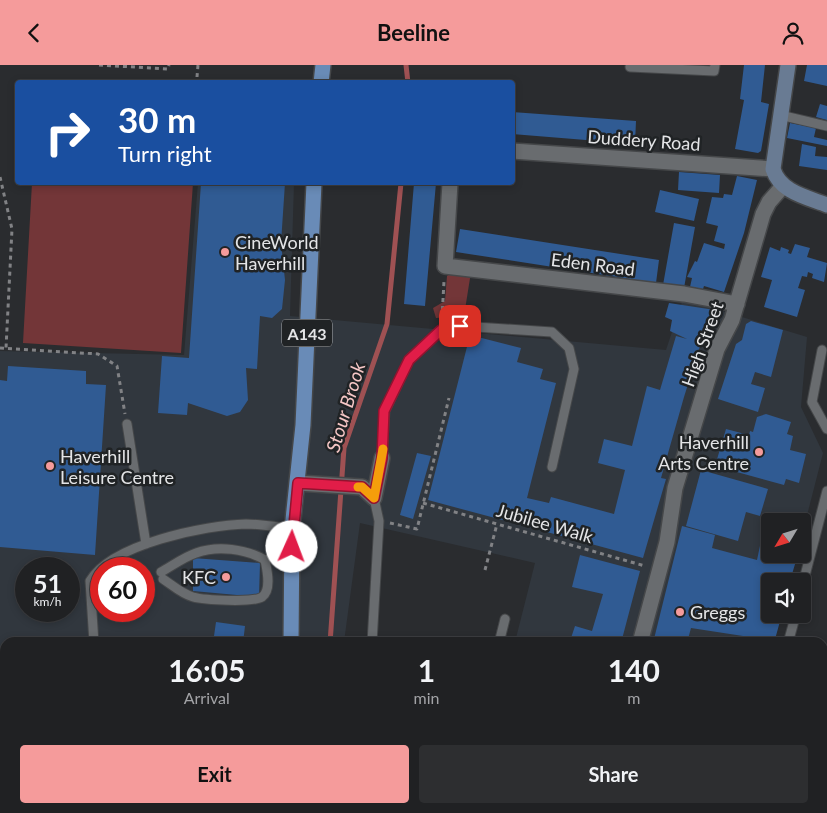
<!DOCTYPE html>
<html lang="en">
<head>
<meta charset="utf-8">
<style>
  :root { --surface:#202123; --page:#2d2e30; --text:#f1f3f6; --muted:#a2a3a6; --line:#3d3e41; --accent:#f59b9b }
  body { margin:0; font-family:Lato,sans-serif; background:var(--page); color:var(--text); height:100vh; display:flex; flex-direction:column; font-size:19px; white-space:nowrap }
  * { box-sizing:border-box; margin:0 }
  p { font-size:16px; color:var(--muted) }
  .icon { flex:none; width:28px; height:28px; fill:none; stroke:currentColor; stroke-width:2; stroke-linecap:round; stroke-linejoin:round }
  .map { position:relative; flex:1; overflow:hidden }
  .sheet { position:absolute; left:0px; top:572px; width:828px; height:176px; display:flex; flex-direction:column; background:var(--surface); border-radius:15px 15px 0 0; box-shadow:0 2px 8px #0003,0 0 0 1px var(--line) }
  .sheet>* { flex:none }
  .guide { position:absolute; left:15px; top:15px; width:500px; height:105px; border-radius:5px; box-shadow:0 2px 8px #0003,0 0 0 1px var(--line); background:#1a4fa0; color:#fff; overflow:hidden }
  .needle { width:32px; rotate:232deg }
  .controls { position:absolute; left:761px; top:448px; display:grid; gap:10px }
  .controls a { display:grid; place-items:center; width:50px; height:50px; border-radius:5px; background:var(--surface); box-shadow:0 2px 8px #0003,0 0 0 1px var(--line); font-size:25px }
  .speed { position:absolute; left:15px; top:492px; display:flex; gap:10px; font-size:25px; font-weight:700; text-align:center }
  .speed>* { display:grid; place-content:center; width:65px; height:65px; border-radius:50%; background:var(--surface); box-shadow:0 2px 8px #0003,0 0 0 1px var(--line); line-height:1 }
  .speed small { font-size:12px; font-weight:400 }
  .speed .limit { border:8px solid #d22; background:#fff; color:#111 }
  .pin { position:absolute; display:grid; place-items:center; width:42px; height:42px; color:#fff; margin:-21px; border-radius:10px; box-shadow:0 2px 8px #0006 }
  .me { position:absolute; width:55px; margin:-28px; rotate:2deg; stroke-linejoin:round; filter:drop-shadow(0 0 4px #0008) }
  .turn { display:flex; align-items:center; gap:18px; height:105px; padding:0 20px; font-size:22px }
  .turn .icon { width:65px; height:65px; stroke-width:2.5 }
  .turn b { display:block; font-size:35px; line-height:42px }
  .eta { display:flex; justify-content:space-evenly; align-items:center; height:85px; text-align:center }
  .eta b { font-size:30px; font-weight:700; line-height:35px }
  .primary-button { display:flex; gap:10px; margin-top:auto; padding:10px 20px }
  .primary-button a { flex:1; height:58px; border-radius:5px; background:var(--accent); color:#111; font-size:20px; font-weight:700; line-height:58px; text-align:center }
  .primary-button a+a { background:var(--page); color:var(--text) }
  header { display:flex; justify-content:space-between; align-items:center; height:65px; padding:0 20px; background:var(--accent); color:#111; font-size:22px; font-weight:700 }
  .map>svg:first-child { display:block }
</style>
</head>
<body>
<header><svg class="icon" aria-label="back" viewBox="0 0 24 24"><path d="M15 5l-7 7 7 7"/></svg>Beeline<svg class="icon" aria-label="person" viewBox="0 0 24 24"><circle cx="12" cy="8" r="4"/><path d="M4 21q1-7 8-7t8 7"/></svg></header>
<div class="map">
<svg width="827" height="748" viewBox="0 0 827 748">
  <rect width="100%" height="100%" fill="#2a2c2f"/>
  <path fill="#31373e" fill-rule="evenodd" d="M198,118H294L290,251L666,285L683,234L807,272L801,342L823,388L803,466L802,456H770V489H797L789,516H770V549H781L773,577H515L535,498L360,458L344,577L5,578V654H0V286L184,290ZM26,504H69V546H26ZM101,504H144V546H101Z
    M0,662H5V744H232V748H0Z
    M471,744H671L670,748H470Z"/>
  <path fill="#733638" d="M32,118H193L181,288L23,278Z
    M452,207H471L464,251L436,253L433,243L445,236L447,211Z"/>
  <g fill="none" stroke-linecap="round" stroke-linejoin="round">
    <path stroke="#9f5153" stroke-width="5" d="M406,0L408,18
      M330,578L344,383L387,259L401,118
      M300,748L301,744"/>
  </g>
  <path fill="#305b93" d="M744,0H765L761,37L769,39L761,86L758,88L735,84L744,35L740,34Z
    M807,0H827V21L804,16Z
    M820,39L827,41V55L816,52Z
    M512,47L636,56L635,79L512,69Z
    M790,58L816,63L814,72L827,75V81L787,73Z
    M802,79L816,82L815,91L827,92V105L799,101Z
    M679,107L720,110L719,128L678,125Z
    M737,111L757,115L744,168L724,227L704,221L703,224L690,222L692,213L687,212L695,196L697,197L704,178L724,184L725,179L714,176L718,161L706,158L712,132L723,133L724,129L732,130Z
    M201,118H285L281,178L285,215L282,244L272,253L260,251L257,304L246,303L248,335L240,347L227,351L188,338L187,350L158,348L162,291L189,293Z
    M414,118H436L425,241L404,239Z
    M660,125L699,134L694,156L655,147Z
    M674,158L695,162L684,223L663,220Z
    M460,164L659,195L656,218L456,187Z
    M795,179L810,183L807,192L827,198L824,217L812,213L813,209L808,207L807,212L802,211L798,223L805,225L797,252L764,242L772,215L761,212L770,182L780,186L781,182L789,185L788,188L791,189Z
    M669,238L715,245L716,251L706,280L701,278L684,332L661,413L666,414L643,493L428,435L470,270L521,283L517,297L543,304L540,314L556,318L527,433L549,438L551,432L614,449L625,405L598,398L604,374L632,381L647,321L660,325L676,271L687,274L670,266L672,255L665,252Z
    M751,256L783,265L771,312L755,307L751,319L765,323L758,347L718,334L736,279L742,275L746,259Z
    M8,301L86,306V319L106,320L95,490L0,482V315L7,316Z
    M766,349L791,357L787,369L793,371L790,385L806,389L799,418L786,414L784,420L715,401L726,364L749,370L750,366L753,367L757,352Z
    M417,388L431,391L413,454L400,450Z
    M701,405L768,424L760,451L746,447L738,476L686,461Z
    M682,461L715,470L712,483L757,495L761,476L770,479V489H798L790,516H770V549H782L774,578H740L743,571L691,563L687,578H653Z
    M580,490L640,506L621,578H582L571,573L575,561L592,566L603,529L572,522Z
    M193,493L260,498L259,532L193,526Z
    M216,557L245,561L243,578H213Z
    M48,744H134V748H48Z
    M529,744L555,747V748H528Z
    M614,744H653L652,748H613Z"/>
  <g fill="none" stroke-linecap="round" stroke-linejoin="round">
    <g stroke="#454749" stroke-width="11">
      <path id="lane" d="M630,2L714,6L715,0
        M780,50L827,61
        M822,285L812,337L827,364
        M127,359L146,479
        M382,393L385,346L409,295L441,265L460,261L552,267L569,283L574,304L552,402
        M161,507C172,501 184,492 196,488C218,480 246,484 265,495C267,505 272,525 262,532C253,538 204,535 193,532C182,529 172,520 163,514
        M802,522L827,426
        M94,578L90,516C111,479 206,460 246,459C261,459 277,462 292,464
        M372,578L379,456L374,433
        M499,578L505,554
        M788,578L796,549
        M0,662H5
        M341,748L342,744
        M453,748L455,744"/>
    </g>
    <g stroke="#454749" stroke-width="18">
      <path id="street" d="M512,86L773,104
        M450,118L445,201L684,229L737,239
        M298,418L362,422L374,433
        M374,433L382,393
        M640,578L667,477L675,423L717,284L732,255L763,149L769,137L783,121
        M596,748L597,744"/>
    </g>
    <g stroke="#454749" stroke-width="18">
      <path id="secondary" d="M788,0L773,104C780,127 806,132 827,140"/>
    </g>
    <g stroke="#454749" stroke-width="18">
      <path id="primary" d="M321,18L323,0
        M291,578L292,464L303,360L314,118
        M250,748L252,744"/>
    </g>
    <path stroke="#818285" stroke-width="3" stroke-dasharray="4 4" stroke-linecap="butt" d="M99,0L168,4L169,0
      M197,12L198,0
      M0,112L12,164L6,283
      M442,253L444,216
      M0,283L98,289L117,301L125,349
      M423,438L645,501
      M390,458L417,464L449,333
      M485,505L497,459"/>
    <use href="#lane" stroke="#696c6f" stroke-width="9"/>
    <use href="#street" stroke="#696c6f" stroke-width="15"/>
    <use href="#secondary" stroke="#697b93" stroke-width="15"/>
    <use href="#primary" stroke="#698bb7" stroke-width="15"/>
  </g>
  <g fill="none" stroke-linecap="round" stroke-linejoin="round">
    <g stroke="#92132f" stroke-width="12">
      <path id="route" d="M292,482L298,418L362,422L374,433L382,393L384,346L409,295L441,265L460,261"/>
    </g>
    <use href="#route" stroke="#e11d48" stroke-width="9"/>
    <path stroke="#f59e0b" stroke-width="9" d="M358,422H362L374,433L383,384"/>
  </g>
  <g fill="#f59b9b" stroke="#202325" stroke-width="2">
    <circle cx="225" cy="187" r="5"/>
    <circle cx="759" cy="387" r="5"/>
    <circle cx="50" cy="401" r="5"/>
    <circle cx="226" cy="512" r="5"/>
    <circle cx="680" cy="547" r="5"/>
  </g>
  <g text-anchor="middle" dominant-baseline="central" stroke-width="5" stroke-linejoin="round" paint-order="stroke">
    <rect fill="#202325" stroke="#a9abad" stroke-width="1" x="282" y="254.5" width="50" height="27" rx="4"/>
    <g font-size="16" font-weight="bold" fill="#e4e5e7">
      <text x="307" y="268">A143</text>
    </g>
    <g font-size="18" fill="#e4e5e7" stroke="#202325">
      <text transform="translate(644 75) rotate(4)">Duddery Road</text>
      <text transform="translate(593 199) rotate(7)">Eden Road</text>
      <text transform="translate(702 279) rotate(-70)">High Street</text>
      <text transform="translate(545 458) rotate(16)">Jubilee Walk</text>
    </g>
    <g font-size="18" fill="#e4e5e7" stroke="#202325" text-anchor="start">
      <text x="235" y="177">CineWorld<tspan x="235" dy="21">Haverhill</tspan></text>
      <text x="749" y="377" text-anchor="end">Haverhill<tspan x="749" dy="21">Arts Centre</tspan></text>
      <text x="60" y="391">Haverhill<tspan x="60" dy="21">Leisure Centre</tspan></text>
      <text x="216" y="512" text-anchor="end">KFC</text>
      <text x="690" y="547">Greggs</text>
    </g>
    <g font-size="19" font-style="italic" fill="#f6c7c6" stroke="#202325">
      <text transform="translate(345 342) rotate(-73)">Stour Brook</text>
    </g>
  </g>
</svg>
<div class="controls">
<a><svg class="needle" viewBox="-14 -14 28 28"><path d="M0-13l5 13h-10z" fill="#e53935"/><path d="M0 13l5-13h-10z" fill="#a2a3a6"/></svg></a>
<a><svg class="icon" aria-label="sound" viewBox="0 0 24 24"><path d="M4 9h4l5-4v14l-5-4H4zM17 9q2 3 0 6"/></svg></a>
</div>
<div class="speed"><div>51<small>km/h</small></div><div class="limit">60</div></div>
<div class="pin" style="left:460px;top:261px;background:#d93025"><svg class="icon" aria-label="arrive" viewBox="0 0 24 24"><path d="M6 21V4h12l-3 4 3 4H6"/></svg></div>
<svg class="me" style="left:292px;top:482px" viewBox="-20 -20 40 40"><circle r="19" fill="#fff"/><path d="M0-13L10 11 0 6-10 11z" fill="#e11d48"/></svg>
<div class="guide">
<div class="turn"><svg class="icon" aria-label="right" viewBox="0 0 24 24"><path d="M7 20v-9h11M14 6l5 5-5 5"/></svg><div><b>30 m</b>Turn right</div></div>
</div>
<section class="sheet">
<div class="eta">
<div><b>16:05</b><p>Arrival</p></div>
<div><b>1</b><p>min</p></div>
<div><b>140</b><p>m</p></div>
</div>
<div class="primary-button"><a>Exit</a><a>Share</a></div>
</section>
</div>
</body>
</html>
